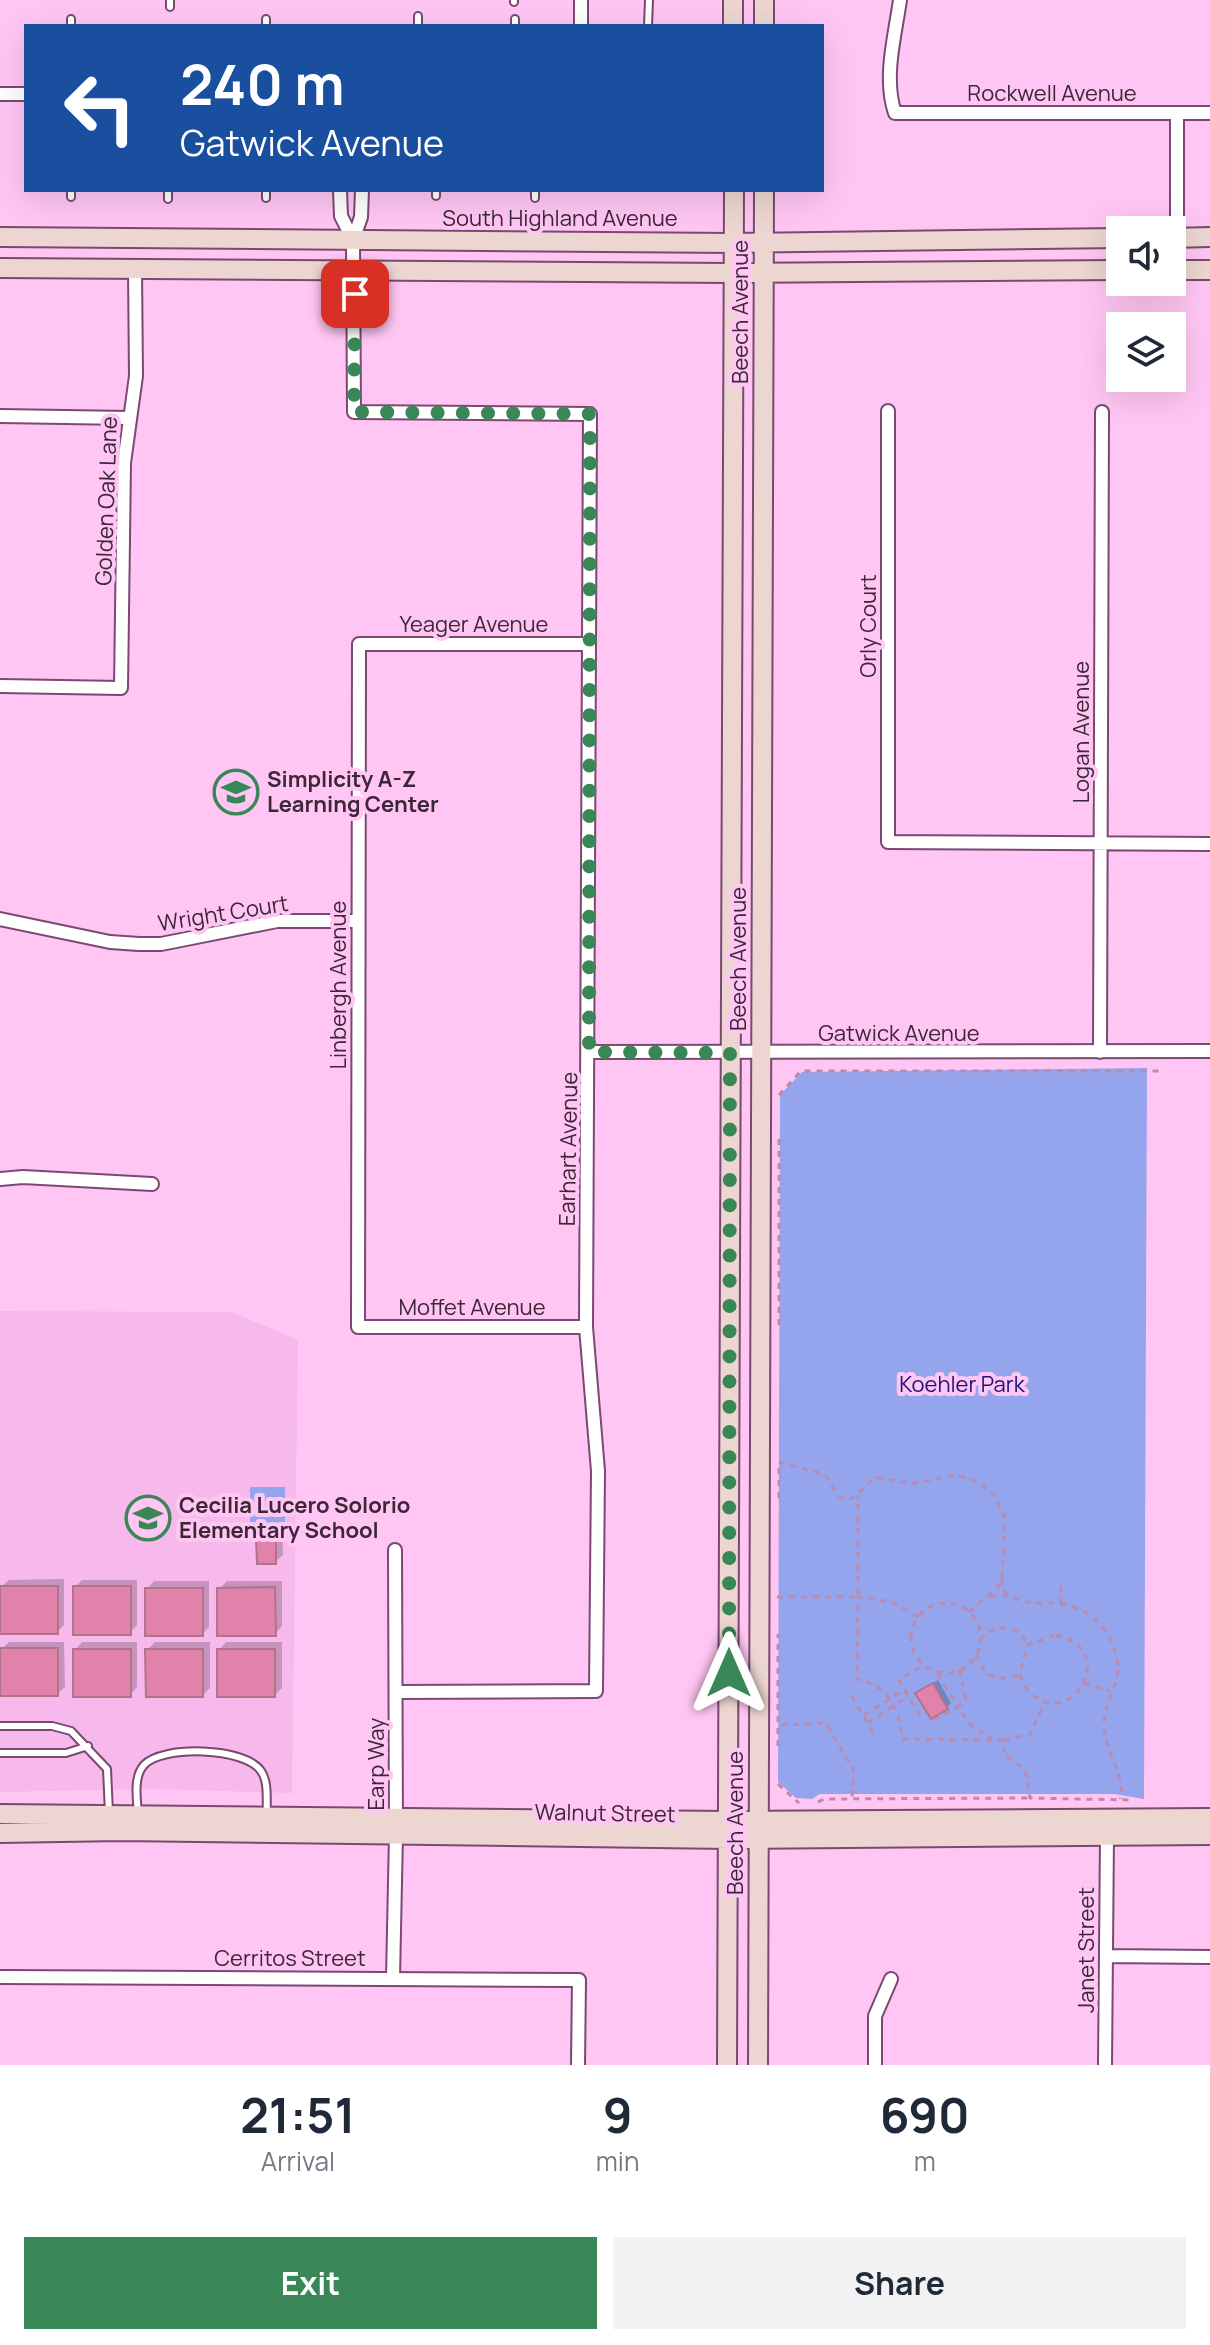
<!DOCTYPE html>
<html lang="en">
<head>
<meta charset="utf-8">
<style>
  :root { --surface:#fff; --page:#f2f2f3; --text:#1f2937; --muted:#747a83; --accent:#398756 }
  body { margin:0; font-family:Manrope,sans-serif; background:var(--page); color:var(--text); height:100vh; display:flex; flex-direction:column; font-size:30px; white-space:nowrap }
  * { box-sizing:border-box; margin:0 }
  p { font-size:26px; color:var(--muted) }
  .icon { flex:none; width:44px; height:44px; fill:none; stroke:currentColor; stroke-width:2; stroke-linecap:round; stroke-linejoin:round }
  .map { position:relative; height:2065px; overflow:hidden }
  .drawer { display:flex; flex-direction:column; background:var(--surface); flex:1 }
  .drawer>* { flex:none }
  .hud { position:absolute; left:24px; top:24px; width:800px; height:168px; border-radius:0px; box-shadow:0 8px 32px #0002; background:#1a4fa0; color:#fff; overflow:hidden }
  .fabs { position:absolute; left:1106px; top:216px; display:grid; gap:16px }
  .fabs a { display:grid; place-items:center; width:80px; height:80px; border-radius:0px; background:var(--surface); box-shadow:0 8px 32px #0002; font-size:40px }
  .pin { position:absolute; display:grid; place-items:center; width:68px; height:68px; color:#fff; margin:-34px; border-radius:16px; box-shadow:0 4px 12px #0006 }
  .me { position:absolute; width:88px; margin:-44px; rotate:0deg; stroke-linejoin:round; filter:drop-shadow(0 0 6px #0008) }
  .turn { display:flex; align-items:center; gap:28px; height:168px; padding:0 24px; font-size:36px }
  .turn .icon { width:104px; height:104px; stroke-width:2.5 }
  .turn b { display:block; font-size:56px; line-height:68px }
  .eta { display:flex; justify-content:space-evenly; align-items:center; height:136px; text-align:center }
  .eta b { font-size:48px; font-weight:700; line-height:56px }
  .button { display:flex; gap:16px; margin-top:auto; padding:16px 24px }
  .button a { flex:1; height:92px; border-radius:0px; background:var(--accent); color:#fff; font-size:32px; font-weight:700; line-height:92px; text-align:center }
  .button a+a { background:var(--page); color:var(--text) }
  .map>svg:first-child { display:block }
</style>
</head>
<body>
<div class="map">
<svg width="1210" height="2065" viewBox="0 0 1210 2065">
  <rect width="100%" height="100%" fill="#ffc6f3"/>
  <path fill="#f7b9eb" d="M0,1311L232,1312L298,1340L292,1793L152,1789L0,1792Z"/>
  <path fill="#94a5ee" d="M1147,1068L1144,1799L1114,1794H820L812,1799L796,1798L778,1782L780,1095L802,1072Z
    M250,1487H285V1525H250Z"/>
  <path fill="#0003" d="M266,1532H282L283,1555L275,1562L258,1539Z
    M64,1579V1625L57,1632L1,1587L9,1580Z
    M82,1580H137V1625L130,1633L75,1587Z
    M154,1581H209V1627L202,1634L147,1589Z
    M227,1581H282V1626L275,1634L220,1588Z
    M9,1642H64L65,1687L57,1694L2,1649Z
    M82,1642H137V1687L130,1695L75,1650Z
    M155,1642H210V1688L203,1695L147,1650Z
    M226,1642H282V1688L275,1695L219,1650Z
    M938,1680L951,1703L947,1707L918,1693Z"/>
  <path fill="#e082aa" stroke="#b1728c" stroke-width="2" d="M256,1538H276V1564H257Z
    M0,1586H58V1634H0Z
    M73,1586H131V1635H73Z
    M275,1587L276,1636H217V1588Z
    M145,1588H203V1636H145Z
    M0,1648H58V1696H0Z
    M73,1649H131V1697H73Z
    M145,1649H203V1697H146Z
    M217,1649H275V1697H217Z
    M933,1683L948,1709L931,1719L915,1693Z"/>
  <g fill="none" stroke-linecap="round" stroke-linejoin="round">
    <g stroke="#794971" stroke-width="10">
      <path id="lane" d="M514,0V2
        M170,7V0
        M71,19V26
        M266,19V26
        M418,26V16
        M515,26V19
        M648,26L649,0
        M436,190V196
        M535,190V198
        M71,197V190
        M266,198V190
        M168,199V190
        M0,1726H52L71,1731L107,1769L109,1813
        M0,1753H66L88,1746
        M138,1814C137,1799 133,1777 144,1765C162,1745 245,1747 261,1771C269,1782 266,1801 267,1814"/>
    </g>
    <g stroke="#794971" stroke-width="16">
      <path id="street" d="M900,0C895,36 883,78 895,113H1210
        M581,26V0
        M0,94H26
        M1177,113V238
        M340,190L341,216L353,240L354,412L590,414L586,1327L598,1471L596,1691L396,1692
        M353,240L361,217L362,190
        M888,411V842L1210,844
        M0,416L128,418
        M0,686L121,688L124,463L136,376L135,269
        M0,919L110,942L139,944H161L277,921H358
        M589,1052L1210,1051
        M1100,1052L1102,412
        M0,1179L23,1177L152,1184
        M586,1327H358L359,644H589
        M1106,1956L1210,1957
        M0,1977L579,1980L578,2065
        M393,1978L396,1834L395,1550
        M875,2065V2016L891,1979
        M1105,2065L1107,1835"/>
    </g>
    <g stroke="#794971" stroke-width="22">
      <path id="secondary" d="M733,26V0
        M764,26V0
        M0,237L733,243L1120,238
        M1172,238L1210,237
        M0,268L732,273L1120,270
        M1172,270H1210
        M0,1814L729,1821L1210,1818
        M0,1833L122,1831L729,1839L1210,1835
        M727,2065L734,190
        M758,2065L764,190"/>
    </g>
    <path stroke="#b88baf" stroke-width="3" stroke-dasharray="6 6" stroke-linecap="butt" d="M779,1095L801,1071H1160
      M779,1139V1331
      M779,1462L824,1474C829,1480 834,1491 839,1496C853,1508 866,1482 877,1477L911,1484L956,1475L979,1482L996,1497L1005,1519L1002,1577L998,1587L969,1612
      M779,1498V1462
      M1002,1579L1003,1590C1021,1608 1038,1601 1061,1604C1093,1608 1117,1636 1118,1668C1118,1686 1103,1703 1104,1727C1105,1752 1126,1775 1120,1799
      M991,1596H1007
      M777,1597H858V1495
      M911 1638a35 35 0 1 1 70 0a35 35 0 1 1-70 0Z
      M1061,1604V1579
      M918,1617L892,1602L858,1597L857,1679C888,1685 900,1710 902,1739L1004,1740V1755L1025,1769L1030,1798L1130,1800
      M1056,1635C1118,1648 1076,1727 1034,1696C1028,1692 1021,1683 1021,1676C1020,1667 1026,1655 1027,1645Z
      M980,1640C994,1623 1019,1623 1027,1645
      M976,1655L986,1674L1006,1679L1019,1675
      M959,1670L966,1699L958,1707L972,1726L992,1739
      M1084,1683L1110,1691
      M852,1696L876,1738
      M864,1715L905,1689
      M920,1716L899,1680L924,1665
      M934,1720L958,1707L937,1673
      M868,1723L908,1696
      M781,1725L826,1723L854,1771L852,1799
      M1004,1740L1030,1734L1045,1702
      M778,1746V1634
      M778,1784L799,1803
      M818,1802L824,1799L1030,1798"/>
    <use href="#lane" stroke="#fff" stroke-width="6"/>
    <use href="#street" stroke="#fff" stroke-width="12"/>
    <use href="#secondary" stroke="#edd6d1" stroke-width="18"/>
  </g>
  <g fill="none" stroke-linecap="round" stroke-linejoin="round">
    <path stroke="#398756" stroke-width="14" stroke-dasharray="0 25.2" d="M355,294L354,412L590,414L589,1052L730,1053L729,1673"/>
  </g>
  <defs>
    <g id="school-ring" transform="scale(2.3)"><circle r="9.5" fill="#ffc6f3" stroke="#398756" stroke-width="1.5"/><path d="M0-5L7-2L0 1L-7-2ZM-4 1L0 2.5L4 1V4Q0 6-4 4Z" fill="#398756"/></g>
  </defs>
  <g fill-rule="evenodd">
    <use href="#school-ring" x="236" y="792"/>
    <use href="#school-ring" x="148" y="1518"/>
  </g>
  <g text-anchor="middle" dominant-baseline="central" stroke-width="8" stroke-linejoin="round" paint-order="stroke">
    <g font-size="22" fill="#3c2638" stroke="#ffc6f3">
      <text x="1052" y="93">Rockwell Avenue</text>
      <text x="560" y="218">South Highland Avenue</text>
      <text transform="translate(740 312) rotate(-90)">Beech Avenue</text>
      <text transform="translate(106 501) rotate(-88)">Golden Oak Lane</text>
      <text x="474" y="624">Yeager Avenue</text>
      <text transform="translate(868 626) rotate(-90)">Orly Court</text>
      <text transform="translate(1081 732) rotate(-90)">Logan Avenue</text>
      <text transform="translate(223 913) rotate(-9)">Wright Court</text>
      <text transform="translate(738 959) rotate(-90)">Beech Avenue</text>
      <text transform="translate(338 985) rotate(-90)">Linbergh Avenue</text>
      <text x="899" y="1033">Gatwick Avenue</text>
      <text transform="translate(568 1149) rotate(-89)">Earhart Avenue</text>
      <text x="472" y="1307">Moffet Avenue</text>
      <text transform="translate(376 1764) rotate(-90)">Earp Way</text>
      <text transform="translate(605 1813) rotate(1)">Walnut Street</text>
      <text transform="translate(735 1823) rotate(-90)">Beech Avenue</text>
      <text transform="translate(1086 1950) rotate(-90)">Janet Street</text>
      <text x="290" y="1958">Cerritos Street</text>
    </g>
    <g font-size="22" font-weight="bold" fill="#3c2638" stroke="#ffc6f3" text-anchor="start">
      <text x="267" y="779">Simplicity A-Z<tspan x="267" dy="25">Learning Center</tspan></text>
      <text x="179" y="1505">Cecilia Lucero Solorio<tspan x="179" dy="25">Elementary School</tspan></text>
    </g>
    <g font-size="22" fill="#1b1577" stroke="#ffc6f3">
      <text x="962" y="1384">Koehler Park</text>
    </g>
  </g>
</svg>
<div class="fabs">
<a><svg class="icon" aria-label="sound" viewBox="0 0 24 24"><path d="M4 9h4l5-4v14l-5-4H4zM17 9q2 3 0 6"/></svg></a>
<a><svg class="icon" aria-label="layers" viewBox="0 0 24 24"><path d="M12 4l9 5-9 5-9-5zM3 14l9 5 9-5"/></svg></a>
</div>
<div class="pin" style="left:355px;top:294px;background:#d93025"><svg class="icon" aria-label="arrive" viewBox="0 0 24 24"><path d="M6 21V4h12l-3 4 3 4H6"/></svg></div>
<svg class="me" style="left:729px;top:1673px" viewBox="-20 -20 40 40"><path d="M0-17L14 15 0 8-14 15z" fill="#398756" stroke="#fff" stroke-width="4"/></svg>
<div class="hud">
<div class="turn"><svg class="icon" aria-label="left" viewBox="0 0 24 24"><path d="M17 20v-9H6M10 6l-5 5 5 5"/></svg><div><b>240 m</b>Gatwick Avenue</div></div>
</div>
</div>
<section class="drawer">
<div class="eta">
<div><b>21:51</b><p>Arrival</p></div>
<div><b>9</b><p>min</p></div>
<div><b>690</b><p>m</p></div>
</div>
<div class="button"><a>Exit</a><a>Share</a></div>
</section>
</body>
</html>
